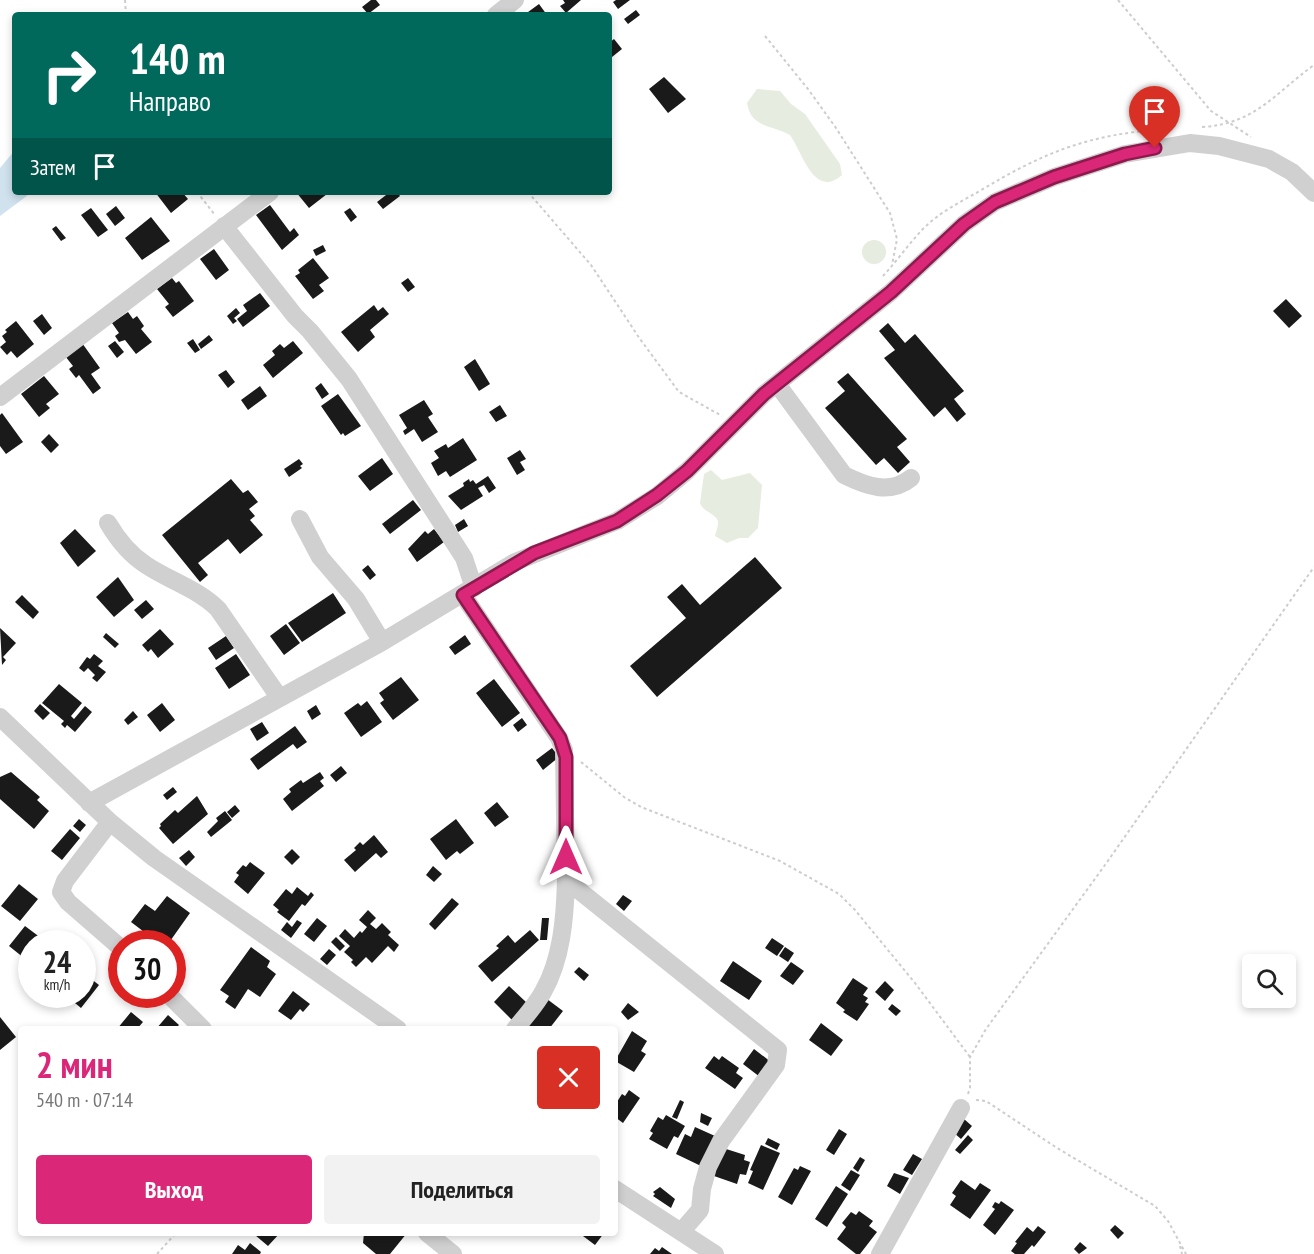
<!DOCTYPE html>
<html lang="ru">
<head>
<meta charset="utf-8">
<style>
  :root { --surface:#fff; --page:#f2f2f2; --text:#222; --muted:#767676; --accent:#db2777 }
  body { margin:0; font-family:"PT Sans Narrow",sans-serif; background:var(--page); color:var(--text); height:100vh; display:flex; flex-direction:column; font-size:22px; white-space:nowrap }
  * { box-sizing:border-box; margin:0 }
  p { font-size:20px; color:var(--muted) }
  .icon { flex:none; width:33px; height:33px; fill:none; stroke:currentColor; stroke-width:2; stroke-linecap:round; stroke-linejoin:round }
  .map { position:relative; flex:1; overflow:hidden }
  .details { position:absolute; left:18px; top:1026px; width:600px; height:210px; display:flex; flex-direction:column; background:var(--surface); border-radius:6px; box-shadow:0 3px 9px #0003 }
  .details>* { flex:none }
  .banner { position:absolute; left:12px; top:12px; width:600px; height:183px; border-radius:6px; box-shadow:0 3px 9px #0003; background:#00695c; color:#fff; overflow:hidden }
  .tools { position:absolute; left:1242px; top:954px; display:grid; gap:12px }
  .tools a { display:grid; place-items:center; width:54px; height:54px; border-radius:6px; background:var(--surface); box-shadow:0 3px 9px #0003; font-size:30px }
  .speed { position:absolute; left:18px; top:930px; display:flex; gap:12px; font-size:30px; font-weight:700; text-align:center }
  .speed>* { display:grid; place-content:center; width:78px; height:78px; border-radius:50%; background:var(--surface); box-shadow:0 3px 9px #0003; line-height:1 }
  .speed small { font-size:15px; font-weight:400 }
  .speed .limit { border:9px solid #d22; background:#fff; color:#111 }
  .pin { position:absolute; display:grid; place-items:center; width:51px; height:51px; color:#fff; margin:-62px -26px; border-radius:50% 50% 50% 0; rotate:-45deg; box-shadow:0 0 6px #0007 }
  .pin .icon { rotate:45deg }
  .me { position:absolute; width:66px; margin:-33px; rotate:0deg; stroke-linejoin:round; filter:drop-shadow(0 0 4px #0008) }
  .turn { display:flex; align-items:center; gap:21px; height:126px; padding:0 18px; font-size:27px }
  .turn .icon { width:78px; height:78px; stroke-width:2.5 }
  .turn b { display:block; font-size:42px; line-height:51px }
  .then { display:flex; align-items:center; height:57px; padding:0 18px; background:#0003; gap:12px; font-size:22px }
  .round { display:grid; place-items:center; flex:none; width:63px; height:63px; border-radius:6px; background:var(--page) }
  .overview { display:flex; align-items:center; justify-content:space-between; height:102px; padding:0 18px }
  h1 { font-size:36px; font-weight:800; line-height:45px; color:var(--accent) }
  .action { display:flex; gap:12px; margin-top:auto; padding:12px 18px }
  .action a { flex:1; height:69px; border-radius:6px; background:var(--accent); color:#fff; font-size:24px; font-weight:800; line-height:69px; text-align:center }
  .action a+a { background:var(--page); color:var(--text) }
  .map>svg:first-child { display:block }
</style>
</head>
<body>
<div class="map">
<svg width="1314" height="1254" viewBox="0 0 1314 1254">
  <rect width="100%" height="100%" fill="#fff"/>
  <path fill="#e6ecdf" d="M757,89L780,91L791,104L805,114L840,164L842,175C814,200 802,151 790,135C772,125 751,128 747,103Z
    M862 252a12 12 0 1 1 24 0a12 12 0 1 1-24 0Z
    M711,470L722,480L750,473L762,485L758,528L748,538H739L727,543L715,536C716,531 719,525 718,521C715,513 703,512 700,503L704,474Z"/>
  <path fill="#cfe2ee" d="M15,150V192H32L0,216V168Z"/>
  <path fill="#1a1a1a" d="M371,0H376L380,5L368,14L362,7Z
    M563,0H581L566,13L560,6L565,3Z
    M616,0H630L618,9L613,2Z
    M539,4L547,15H524Z
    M636,10L640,15L628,24L624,19Z
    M614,39L622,49L612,57L609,54V43Z
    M664,77L686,99L668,113L649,89Z
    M155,192H182L188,199L171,213Z
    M296,192H325L327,194L309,208Z
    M390,192H397L400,196L383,209L377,202Z
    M270,205L290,232L294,228L299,235L282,250L256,215Z
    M116,206L125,218L115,226L106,214Z
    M91,208L108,230L98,237L81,215Z
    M350,208L357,217L351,222L344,212Z
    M151,217L170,241L142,260L125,238Z
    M56,226L66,238L61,241L52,229Z
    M323,245L326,251L316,256L313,250Z
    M214,249L229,270L216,280L200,259Z
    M313,258L329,278L319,285L324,291L313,299L295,276L300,273L298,270Z
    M172,278L176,283L179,281L194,301L173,317L165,307L169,304L157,289Z
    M408,278L415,287L408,292L401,283Z
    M260,293L270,306L243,327L237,319L247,311L243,305Z
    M1286,299L1302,316L1289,328L1273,311Z
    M374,305L378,311L383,307L389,314L370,330L375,337L358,352L341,332Z
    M236,308L240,313L234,318L237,321L233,324L227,316Z
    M128,312L133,319L137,316L144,326L141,329L152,342L136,354L125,340L119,342L115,336L119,333L112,323Z
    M42,314L52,328L44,335L33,321Z
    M16,321L34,344L17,358L11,351L7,355L0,347L6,342L2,336L7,332L5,330Z
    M888,323L905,343L915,334L964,391L954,399L966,414L957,422L945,407L934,417L884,358L895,350L879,331Z
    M209,335L213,340L201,349L198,344Z
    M193,339L200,350L195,353L187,343Z
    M115,341L124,352L117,358L108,346Z
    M293,341L303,353L273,378L263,365L275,355L272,351L280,344L284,348Z
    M82,343L100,368L91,374L101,388L93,394L79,375L76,378L69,369L73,366L65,356Z
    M475,359L490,384L479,391L464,367Z
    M226,370L235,382L228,388L218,375Z
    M848,373L907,439L897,447L910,462L898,473L884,458L876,465L825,408L845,391L837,382Z
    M44,376L59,394L46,404L50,408L39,417L21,394Z
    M321,383L329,394L322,399L315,388Z
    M260,386L267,396L248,410L241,400Z
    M338,394L361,426L345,436L343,433L341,435L321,406Z
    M424,400L433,414L428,417L438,432L422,442L414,429L405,435L403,431L407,428L399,415Z
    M500,405L507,416L496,422L489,412Z
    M2,413L23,442L6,454L0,446V415Z
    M49,434L59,445L51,453L41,442Z
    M463,438L477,460L450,477L446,471L438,476L431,463L439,458L434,451L446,444L448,448Z
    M520,450L526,459L520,462L525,470L517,475L507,458Z
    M382,458L393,474L370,491L358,476Z
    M299,459L303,464L300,466L302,468L289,477L284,469Z
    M488,476L496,488L489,493L484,485L478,488L483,496L461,510L448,496L464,486L463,483L469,479L470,482L473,480L476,484Z
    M231,479L243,493L248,490L258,502L249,509L255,516L250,520L263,535L240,554L228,539L198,563L208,575L200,582L162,535Z
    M413,500L421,510L390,534L382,524Z
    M464,519L468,526L458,532L455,525Z
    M75,529L96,551L78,567L60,543Z
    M434,529L444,542L417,562L408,549L425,531L428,534Z
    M755,557L782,588L657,697L630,666L686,618L667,597L682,584L700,605Z
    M368,565L376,575L370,580L362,570Z
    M118,577L134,600L114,617L96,597Z
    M333,593L346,613L302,642L288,623Z
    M22,595L39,612L33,619L15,602Z
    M146,600L154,609L142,619L134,610Z
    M286,624L300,643L284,655L270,636Z
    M0,628L16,643L3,657L6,660L2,665Z
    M160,629L174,644L158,658L151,649L148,652L142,645Z
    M106,633L119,644L115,648L103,637Z
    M465,635L471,644L455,655L449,647Z
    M226,636L234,648L216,660L208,648Z
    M94,654L103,661L98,666L106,672L97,682L92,678L95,675L88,668L84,672L79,668L87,657L90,659Z
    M236,654L250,675L229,689L215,668Z
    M401,677L419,700L393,720L380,703L384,700L379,693Z
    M494,679L520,713L502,727L476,693Z
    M59,684L82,703L71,716L74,719L85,706L92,712L75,732L67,725L65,728L61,724L64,721L42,703Z
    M367,701L382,722L361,737L344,713L358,703L361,706Z
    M162,703L175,720L160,732L147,715Z
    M40,704L50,713L43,720L34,711Z
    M316,705L321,714L312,720L307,711Z
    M133,711L138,717L128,725L124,720Z
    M522,718L527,725L518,732L513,725Z
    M262,722L269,733L257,741L250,729Z
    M295,726L307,742L297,749L293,744L258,770L250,759Z
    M552,748L559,757L543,770L536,760Z
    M341,766L347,773L336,782L330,775Z
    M11,772L40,797L37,800L49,811L34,829L0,799V777Z
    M320,772L324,778L320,781L324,786L292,811L283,799L291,792L289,789L301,780L303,783Z
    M173,787L177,792L167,800L163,795Z
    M197,796L208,814L173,844L159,828L161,826L160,824L175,810L178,813Z
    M497,802L509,817L495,827L484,813Z
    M235,805L240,811L232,818L227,812Z
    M225,811L232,820L211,837L207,832L218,821L216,818Z
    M79,819L86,825L80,832L73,826Z
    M456,819L474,843L460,854L457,851L446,860L430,839Z
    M70,829L80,838L62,860L51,851Z
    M374,835L388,852L381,858L376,853L355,872L344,860L356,850L354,848L360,842L363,845Z
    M292,849L300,857L292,865L284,857Z
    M189,850L195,857L186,866L179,858Z
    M250,862L265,873L248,894L234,882L239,875L236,873L243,865L246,867Z
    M433,866L442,874L434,882L426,875Z
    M19,884L38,899L20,921L1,906Z
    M297,887L308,896L311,892L314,895L305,906L302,904L289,921L277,912L279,910L273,905L286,889L292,894Z
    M623,895L632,901L624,911L616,904Z
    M167,896L190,913L168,944H160L131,922L145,904L155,911Z
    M452,898L459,904L435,930L429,924Z
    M368,910L376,918L370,924L376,929L382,923L391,932L388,935L399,945L394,952L388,946L372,963L366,957L356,967L351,962L353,960L344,952L350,946L339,936L345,929L354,938L360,931L362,933L367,927L359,920Z
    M317,918L327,926L314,942L304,934Z
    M542,918H549L547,940H540Z
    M297,920L302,923L291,938L281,930L287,922L292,927Z
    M25,926L45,941L43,944H32V959L29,962L9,946Z
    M530,930L539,940L492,982L478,966L499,948L496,946L508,935L515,943Z
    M336,937L345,946L340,951L331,942Z
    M772,938L784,946L777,956L765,948Z
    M251,947L270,961L267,967L276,974L260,997L248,989L235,1009L225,1002L229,996L220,990Z
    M785,947L794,953L788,962L779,956Z
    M329,949L336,955L327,965L320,959Z
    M733,961L762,981L749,1000L720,981Z
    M791,962L804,971L793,985L780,976Z
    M579,967L589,975L584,981L574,972Z
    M82,972L99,985L81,1008L64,994H82Z
    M853,978L868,988L863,995L868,998L865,1002L869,1004L857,1021L843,1012L845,1010L836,1003Z
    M885,981L894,990L885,1001L875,992Z
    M509,986L527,1003L512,1020L494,1002Z
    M293,991L310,1004L303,1012L300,1009L291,1020L278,1011Z
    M547,999L563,1011L549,1029H524Z
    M628,1003L639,1012L628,1020L621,1012Z
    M892,1004L901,1011L896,1016L888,1009Z
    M131,1012L143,1022L137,1029H117Z
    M168,1015L179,1025L175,1029H156Z
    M0,1017L16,1037L0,1050Z
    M821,1023L843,1040L831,1056L809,1040Z
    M632,1031L647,1041L641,1051L646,1054L634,1072L615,1061Z
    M754,1049L771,1062L760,1077L743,1064Z
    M714,1056L719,1060L722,1056L739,1068L736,1073L743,1078L735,1089L705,1068Z
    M629,1090L640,1098L623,1123L615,1117L618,1106L615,1105L622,1094L625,1096Z
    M680,1100L684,1102L677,1119L672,1117Z
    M701,1113L712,1118L708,1126L700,1122Z
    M666,1115L685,1126L678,1138L674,1136L667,1149L649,1139L653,1133L650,1131L658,1117L663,1120Z
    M964,1119L972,1126L961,1139L953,1132Z
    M695,1127L715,1136L701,1166L676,1154L685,1134L691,1137Z
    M839,1129L847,1134L834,1155L826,1150Z
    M968,1135L973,1140L960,1154L955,1150Z
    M768,1138L780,1144L777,1150L765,1144Z
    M761,1145L780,1153L763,1190L748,1183L753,1171L750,1170Z
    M723,1148L745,1155L744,1160L750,1162L746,1175L740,1174L737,1184L714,1176Z
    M913,1154L922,1159L912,1175L903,1170Z
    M860,1157L865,1160L858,1172L853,1168Z
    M800,1166L811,1171L792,1205L778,1197L794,1168L798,1170Z
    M851,1170L860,1175L850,1191L841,1185Z
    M894,1173L909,1178L900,1194L887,1186Z
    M961,1180L975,1190L980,1183L991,1190L970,1219L950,1205L956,1196L952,1193Z
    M836,1186L848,1194L827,1227L815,1219Z
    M660,1187L675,1199L671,1208L653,1196L655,1194L653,1192Z
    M1001,1201L1014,1210L995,1235L983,1225L995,1209L992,1207L995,1202L999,1204Z
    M859,1211L873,1221L869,1226L877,1232L860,1254H856L837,1239L846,1227L842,1223L851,1212L856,1215Z
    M1115,1225L1124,1233L1118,1239L1110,1230Z
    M1038,1226L1046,1232L1034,1247L1032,1245L1024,1254H1015L1011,1251L1017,1243L1015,1242L1027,1227L1033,1232Z
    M257,1233H280L268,1246L255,1235Z
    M364,1233H407L390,1254H376L363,1243Z
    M579,1233H604L595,1245Z
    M1080,1242L1087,1248L1079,1254L1074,1249Z
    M250,1243L261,1252L260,1254H232L238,1245L245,1250Z
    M662,1247L672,1254H650L655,1248L659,1251Z"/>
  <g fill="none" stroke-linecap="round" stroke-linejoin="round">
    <path stroke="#cdcdcd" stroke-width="2" stroke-dasharray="3 3" stroke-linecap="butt" d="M125,0L126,15
      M1118,0L1211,111L1251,137
      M765,36L808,89L836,128L890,213L897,239L892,265
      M1202,127C1255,124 1274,94 1314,65
      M197,192L215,215
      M528,192L591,265L640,339L679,392L722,416
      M883,276C896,262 908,245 921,231C937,214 958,203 978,192C1044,152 1089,134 1167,129
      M581,762L624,797L641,807L780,861L839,894L855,910L915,983L970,1057
      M968,1094L970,1088V1057L986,1029L1105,865L1314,567
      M976,1100L986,1101L1057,1148L1155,1206L1168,1221L1186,1254
      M1180,1246L1182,1254
      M157,1254L176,1233"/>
    <path stroke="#d0d0d0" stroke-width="18" d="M496,15L515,0
      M224,226L295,316L310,331L349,379L464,558L474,588
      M777,384L844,475C866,486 890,495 911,478
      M0,397L270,192
      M300,519L320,557L356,599L382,642
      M108,523C118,540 129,554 146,565C170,581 198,589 218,609L279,697
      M463,595L559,738L564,750L566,880
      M0,717L110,822L154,858L398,1029
      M89,803L382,642L515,562L617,521L657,496L687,471L764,394L891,292L964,224L995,202L1054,177L1125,154L1190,143L1219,146L1269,159L1292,172L1314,193
      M110,822L65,881L61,892L68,902L122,949
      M168,994L203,1029
      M515,1029C525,1017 536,1005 543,992C562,959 565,917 566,880L778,1050L776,1065L721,1141L708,1167L702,1189L700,1210L681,1232
      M615,1189L715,1254
      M427,1233L453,1254
      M880,1254L961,1108"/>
  </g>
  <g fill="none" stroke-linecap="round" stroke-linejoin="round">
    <g stroke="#8e194d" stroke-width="15">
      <path id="route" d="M566,857V757L560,738L463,595L534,553L617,521L657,495L687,471L764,394L891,292L964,224L995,202L1054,177L1125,154L1155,148"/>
    </g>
    <use href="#route" stroke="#db2777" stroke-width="10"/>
  </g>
</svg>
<div class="tools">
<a><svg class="icon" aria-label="search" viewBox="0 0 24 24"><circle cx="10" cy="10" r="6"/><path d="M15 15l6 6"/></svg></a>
</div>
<div class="speed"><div>24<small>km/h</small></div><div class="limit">30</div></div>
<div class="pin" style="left:1155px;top:148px;background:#d93025"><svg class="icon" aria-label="arrive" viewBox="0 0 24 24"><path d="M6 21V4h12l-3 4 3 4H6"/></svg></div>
<svg class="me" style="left:566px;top:857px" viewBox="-20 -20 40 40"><path d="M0-17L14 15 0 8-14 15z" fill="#db2777" stroke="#fff" stroke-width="4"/></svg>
<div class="banner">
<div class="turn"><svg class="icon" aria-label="right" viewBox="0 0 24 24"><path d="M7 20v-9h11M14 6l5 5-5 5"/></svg><div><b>140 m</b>Направо</div></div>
<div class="then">Затем<svg class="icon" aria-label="arrive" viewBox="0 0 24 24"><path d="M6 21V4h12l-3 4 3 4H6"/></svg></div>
</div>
<section class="details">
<div class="overview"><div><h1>2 мин</h1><p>540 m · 07:14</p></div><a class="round" style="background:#d93025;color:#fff"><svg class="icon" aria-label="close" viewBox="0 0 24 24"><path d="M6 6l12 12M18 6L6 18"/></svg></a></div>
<div class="action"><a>Выход</a><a>Поделиться</a></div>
</section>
</div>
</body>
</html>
